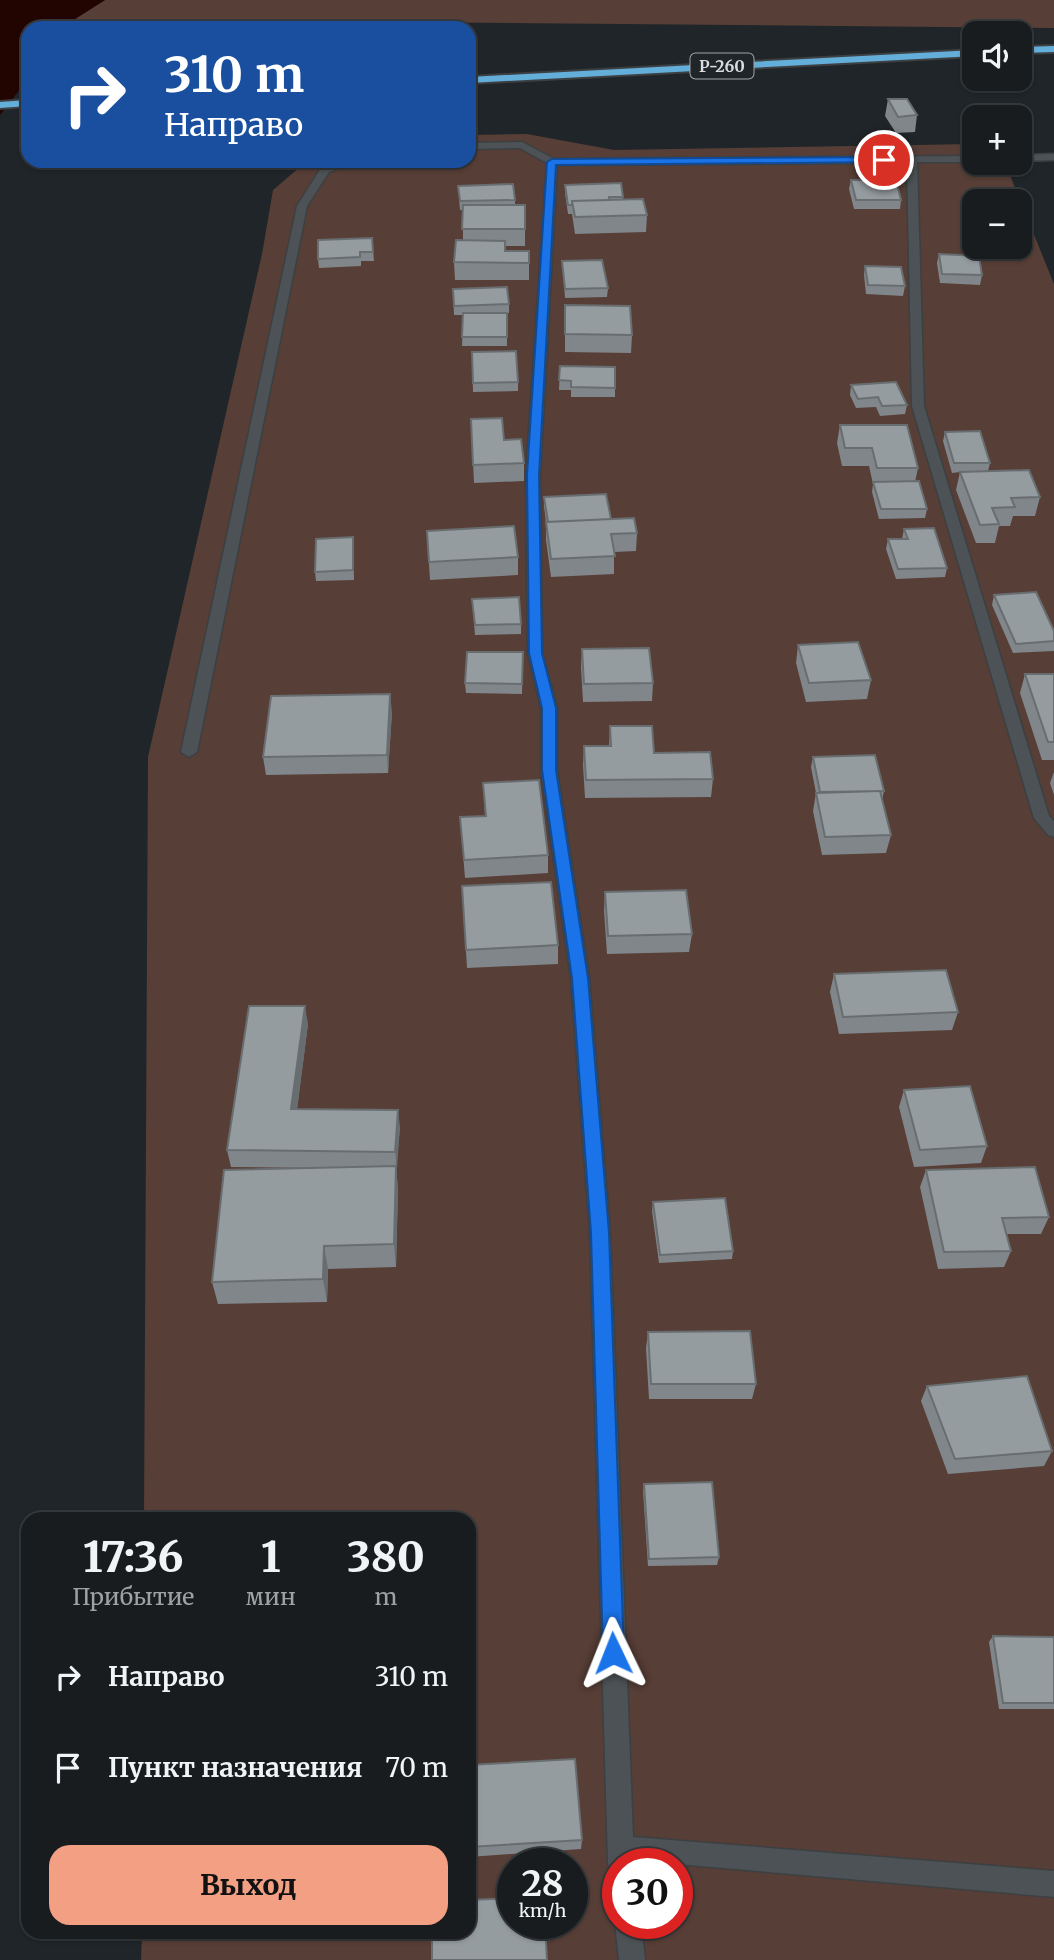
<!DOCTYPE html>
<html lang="ru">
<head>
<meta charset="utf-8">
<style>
  :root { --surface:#181c1f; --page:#25292c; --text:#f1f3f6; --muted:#9fa1a4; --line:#363a3d; --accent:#f39f84 }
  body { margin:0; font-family:Merriweather,serif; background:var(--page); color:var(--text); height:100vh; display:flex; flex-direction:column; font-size:26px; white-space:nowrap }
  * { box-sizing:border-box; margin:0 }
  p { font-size:23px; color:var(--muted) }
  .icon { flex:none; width:38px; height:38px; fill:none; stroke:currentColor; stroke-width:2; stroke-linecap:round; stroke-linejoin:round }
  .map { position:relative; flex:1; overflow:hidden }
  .panel { position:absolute; left:21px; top:1512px; width:455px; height:427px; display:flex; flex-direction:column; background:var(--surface); border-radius:21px; box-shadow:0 2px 5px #0004,0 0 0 2px var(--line) }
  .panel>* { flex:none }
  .banner { position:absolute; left:21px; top:21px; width:455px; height:147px; border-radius:21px; box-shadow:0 2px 5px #0004,0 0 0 2px var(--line); background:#1a4fa0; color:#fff; overflow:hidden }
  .tools { position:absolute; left:962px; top:21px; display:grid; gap:14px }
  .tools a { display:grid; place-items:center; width:70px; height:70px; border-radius:14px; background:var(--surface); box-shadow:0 2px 5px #0004,0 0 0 2px var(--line); font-size:35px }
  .speed { position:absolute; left:497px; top:1848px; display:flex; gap:14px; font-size:35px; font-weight:700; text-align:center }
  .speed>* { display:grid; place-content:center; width:91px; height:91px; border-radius:50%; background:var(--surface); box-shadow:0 2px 5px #0004,0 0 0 2px var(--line); line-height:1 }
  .speed small { font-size:18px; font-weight:400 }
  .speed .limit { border:10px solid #d22; background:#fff; color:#111 }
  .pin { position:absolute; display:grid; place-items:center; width:60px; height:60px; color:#fff; margin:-30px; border:4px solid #fff; border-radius:50%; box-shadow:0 2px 7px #0007 }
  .me { position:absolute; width:77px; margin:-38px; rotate:358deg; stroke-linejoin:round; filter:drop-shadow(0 0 5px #0008) }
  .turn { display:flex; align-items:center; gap:24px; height:147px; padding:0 28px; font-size:32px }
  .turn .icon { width:91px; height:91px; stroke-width:2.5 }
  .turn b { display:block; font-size:49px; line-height:60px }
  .eta { display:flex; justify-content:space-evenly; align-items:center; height:119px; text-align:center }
  .eta b { font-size:42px; font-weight:800; line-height:49px }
  .action { display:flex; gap:14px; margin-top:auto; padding:14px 28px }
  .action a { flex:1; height:80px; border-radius:21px; background:var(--accent); color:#111; font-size:28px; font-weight:800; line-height:80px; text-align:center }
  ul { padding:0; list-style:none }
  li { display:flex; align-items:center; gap:21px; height:91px; padding:0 28px }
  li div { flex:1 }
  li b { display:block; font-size:26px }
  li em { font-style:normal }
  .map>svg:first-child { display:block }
</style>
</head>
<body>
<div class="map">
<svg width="1054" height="1960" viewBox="0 0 1054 1960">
  <rect width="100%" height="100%" fill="#202529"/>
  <path fill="#573e36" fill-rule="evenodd" d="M105,0H1054V28L75,19Z
    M527,134L614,150L975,144V163H1005L1054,284V1960H141L142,1932H469V1519H144L148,757L262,254L273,190L307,161H469V135ZM975,201H1020V247H975ZM513,1864H572V1923H513ZM618,1864H677V1923H618Z"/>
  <path fill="#220400" d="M0,0H105L75,19L68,28H28V79L0,115Z"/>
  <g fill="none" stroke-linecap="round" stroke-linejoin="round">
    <g stroke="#3c4042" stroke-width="3">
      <path id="minor" d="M522,142L554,159L975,156V162H917L924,406L1049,816L1054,821V837L1048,835L1034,818L912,406L907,163L557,165L540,475L542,653L557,708V770L589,978L610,1233L633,1837L1054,1871V1897L677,1864H618V1875L612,1873L608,1864L590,1233L571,978L541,770V708L528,653L526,475L547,163L520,148L469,149V143Z
        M1054,154V160L1020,161V155Z
        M342,161H357L329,172L307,206L197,752L189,757L181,752L297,206L321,168Z
        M618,1917V1923H641L645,1960H619L615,1923Z"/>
    </g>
    <g stroke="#3c4042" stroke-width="4">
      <path id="trunk" d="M1054,46V52L1020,53V47Z
        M975,50V56L469,83V77Z
        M28,100V106L0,108V102Z"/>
    </g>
    <use href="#minor" fill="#4c5255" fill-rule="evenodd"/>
    <use href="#trunk" fill="#64afda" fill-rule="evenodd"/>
  </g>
  <path fill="#80868a" d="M888,99L917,115L915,132L896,133L885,116Z
    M851,180L901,200L900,209H854L849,189Z
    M565,185L623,197V199L647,215L646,232L575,234L572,214H568L565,193Z
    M458,186L515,200V205H525V246H505V251H529V280H455L454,262L463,240V210H460Z
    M372,238L374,261H361V266L319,268L318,259Z
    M939,254L982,275L980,285L940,283L937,263Z
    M562,261L608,288L607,297L565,298Z
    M865,266L905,286L903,296L866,294L864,275Z
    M453,289L509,304V313H507V346H462L463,315H454Z
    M565,305L632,335L631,353L565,352Z
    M472,352L518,382V391L473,392Z
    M560,366L615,388V397H571V390H559Z
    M851,385L907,405L905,414L880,416L876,407L856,408L850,395Z
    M471,419L504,440L524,463V481L474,483Z
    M840,425L918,468L915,482L927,509L925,518L879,519L872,492L873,484L869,466H842L837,443Z
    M945,432L990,463L988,471L1040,497L1035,516H1013L1010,526H999L995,543H976L956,490L960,472L952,473L943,441Z
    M544,497L611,519L637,533L636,551L614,552V574L551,577L546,540V523L544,506Z
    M904,529L947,568L945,577L896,579L886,549L888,539H902Z
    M427,531L518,557V575L430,580Z
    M353,537L354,580L316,581L315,572Z
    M994,595L1054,631V651L1013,653L992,605Z
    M472,599L521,624V634L475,635Z
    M798,645L871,680L867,699L806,702L796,663Z
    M582,649L653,683L652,701L583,702L581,667Z
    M523,652L522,694L466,693L465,683Z
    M1025,674H1054V760H1042L1020,693Z
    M392,712L388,773L266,775L263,757Z
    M610,726L654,753L713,779L711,797L585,798L583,765L584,746H609Z
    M813,757L884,791L882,800L891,835L886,853L822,855L813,811L816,793L811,767Z
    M1054,772V795L1050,783Z
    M483,783L548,855V873L465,878L460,817L485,816Z
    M462,886L558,945V964L467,968Z
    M605,892L692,934L689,952L607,954L604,911Z
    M834,974L958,1012L952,1030L839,1034L830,992Z
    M308,1024L297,1109L400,1127L396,1169L398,1189L396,1267L328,1269L327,1302L218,1304L212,1282L312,1168L231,1167L227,1150Z
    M904,1090L987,1146L981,1163L914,1167L899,1107Z
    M926,1170L1049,1217L1041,1234H1006L1011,1251L1004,1267L938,1269L920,1187Z
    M653,1202L733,1251L732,1259L659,1263L652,1211Z
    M648,1332L756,1384L752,1399H649L646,1348Z
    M927,1386L1052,1451L1044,1466L948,1474L921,1401Z
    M644,1484L719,1557L717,1565L648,1566L643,1491Z
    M993,1636L1054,1637V1709H999L989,1642Z
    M469,1765L582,1840L581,1849L469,1857Z"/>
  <path fill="#686d70" d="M390,694L392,712L388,773L387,755Z
    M305,1006L308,1024L295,1126L291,1109Z
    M398,1110L400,1127L397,1169L395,1152Z
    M396,1166L398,1189L396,1267L394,1244Z
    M324,1246L328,1269L327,1302L323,1279Z"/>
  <path fill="#959ca0" stroke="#686d70" stroke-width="2" d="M888,99H907L917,115L898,117Z
    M851,180H896L901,200H856Z
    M621,183L623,197H609V200L572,201V205H568L565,185Z
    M513,184L515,200L460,201L458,186Z
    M643,199L647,215L575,217L572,201Z
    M463,205H525V229H462Z
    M372,238L373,252H360V257L318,259V240Z
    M456,240L505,241V251H529V263L454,262Z
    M939,254L979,256L982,275L942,274Z
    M602,260L608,288L565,289L562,261Z
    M865,266L901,267L905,286L868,285Z
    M507,287L509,304L454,306L453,289Z
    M565,305L630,306L632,335L565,334Z
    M463,313H507V337H462Z
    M516,351L518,382L473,383L472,352Z
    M560,366L615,367V388L571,387V381L559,380Z
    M896,382L907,405L882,406L878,397L858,399L851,385Z
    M502,418L504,440L521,439L524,463L473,465L471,419Z
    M840,425H907L918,468H877L872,448H845Z
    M980,431L990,463H954L945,432Z
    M1029,470L1040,497L1011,498L1015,507L992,508L999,524L980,525L960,472Z
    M919,481L927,509H881L873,482Z
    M606,494L611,519L548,522L544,497Z
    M634,518L637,533L611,534L615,556L551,559L546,522Z
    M514,526L518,557L429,562L427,531Z
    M934,528L947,568L898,569L888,539H908L904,529Z
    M353,537V570L315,572L316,539Z
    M1036,592L1054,631V641L1016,644L994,595Z
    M519,597L521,624L475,625L472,599Z
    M858,642L871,680L809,683L798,645Z
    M649,648L653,683L584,684L582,649Z
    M467,652H523L522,684L465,683Z
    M1025,674H1054V742H1048Z
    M390,694L387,755L263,757L271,696Z
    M610,726H652L654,753L710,752L713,779L586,780L584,746H611Z
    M875,755L884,791L820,792L813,757Z
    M539,780L548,855L464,860L460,817L486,816L483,783Z
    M880,791L891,835L825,837L816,793Z
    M551,882L558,945L466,950L462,886Z
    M686,890L692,934L608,936L605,892Z
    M946,970L958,1012L843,1017L834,974Z
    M249,1006H305L291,1109L398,1110L395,1152L227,1150Z
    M970,1086L987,1146L920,1150L904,1090Z
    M396,1166L394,1244L324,1246L323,1279L212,1282L224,1170Z
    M1035,1167L1049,1217L1002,1218L1011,1251L944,1252L926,1170Z
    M725,1198L733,1251L660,1255L653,1202Z
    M750,1331L756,1384H651L648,1332Z
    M1027,1376L1052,1451L955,1459L927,1386Z
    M712,1482L719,1557L649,1559L644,1484Z
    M993,1636L1054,1637V1703H1003Z
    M575,1759L582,1840L469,1847V1765Z
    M513,1898V1923H545L547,1960H432V1932H469V1900Z"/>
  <path fill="#1a73e8" stroke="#114b97" stroke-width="2" d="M884,157L889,160L888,162L556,165L539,475L542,653L556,708V770L588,978L609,1233L624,1653L621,1660L613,1663L606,1660L603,1653L591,1233L572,978L542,770V708L529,653L527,475L547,162L552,159Z"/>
  <g text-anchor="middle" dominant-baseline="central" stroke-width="7" stroke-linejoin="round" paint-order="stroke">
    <rect fill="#202529" stroke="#a2a6a8" stroke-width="2" x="690.5" y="53.5" width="63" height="25" rx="5"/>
    <g font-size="16" font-weight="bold" fill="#dadddf">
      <text x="722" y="66">Р-260</text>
    </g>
  </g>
</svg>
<div class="tools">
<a><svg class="icon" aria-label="sound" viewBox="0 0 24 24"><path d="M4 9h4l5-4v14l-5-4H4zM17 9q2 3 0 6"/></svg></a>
<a>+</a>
<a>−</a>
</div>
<div class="speed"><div>28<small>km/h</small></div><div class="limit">30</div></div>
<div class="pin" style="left:884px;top:160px;background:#d93025"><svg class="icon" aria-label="arrive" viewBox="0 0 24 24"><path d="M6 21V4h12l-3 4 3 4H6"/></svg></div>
<svg class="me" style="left:613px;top:1653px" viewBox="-20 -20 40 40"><path d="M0-17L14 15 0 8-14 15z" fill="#1a73e8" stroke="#fff" stroke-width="4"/></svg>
<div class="banner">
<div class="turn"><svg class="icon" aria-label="right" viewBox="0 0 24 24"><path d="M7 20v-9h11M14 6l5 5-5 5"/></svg><div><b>310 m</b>Направо</div></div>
</div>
<section class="panel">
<div class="eta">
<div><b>17:36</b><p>Прибытие</p></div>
<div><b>1</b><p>мин</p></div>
<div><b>380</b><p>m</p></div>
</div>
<ul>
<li><svg class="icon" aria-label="right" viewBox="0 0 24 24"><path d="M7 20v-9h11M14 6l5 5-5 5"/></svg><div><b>Направо</b></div><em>310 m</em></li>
<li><svg class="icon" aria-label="arrive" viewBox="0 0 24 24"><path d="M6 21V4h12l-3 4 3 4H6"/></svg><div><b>Пункт назначения</b></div><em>70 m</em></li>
</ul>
<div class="action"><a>Выход</a></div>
</section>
</div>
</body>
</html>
